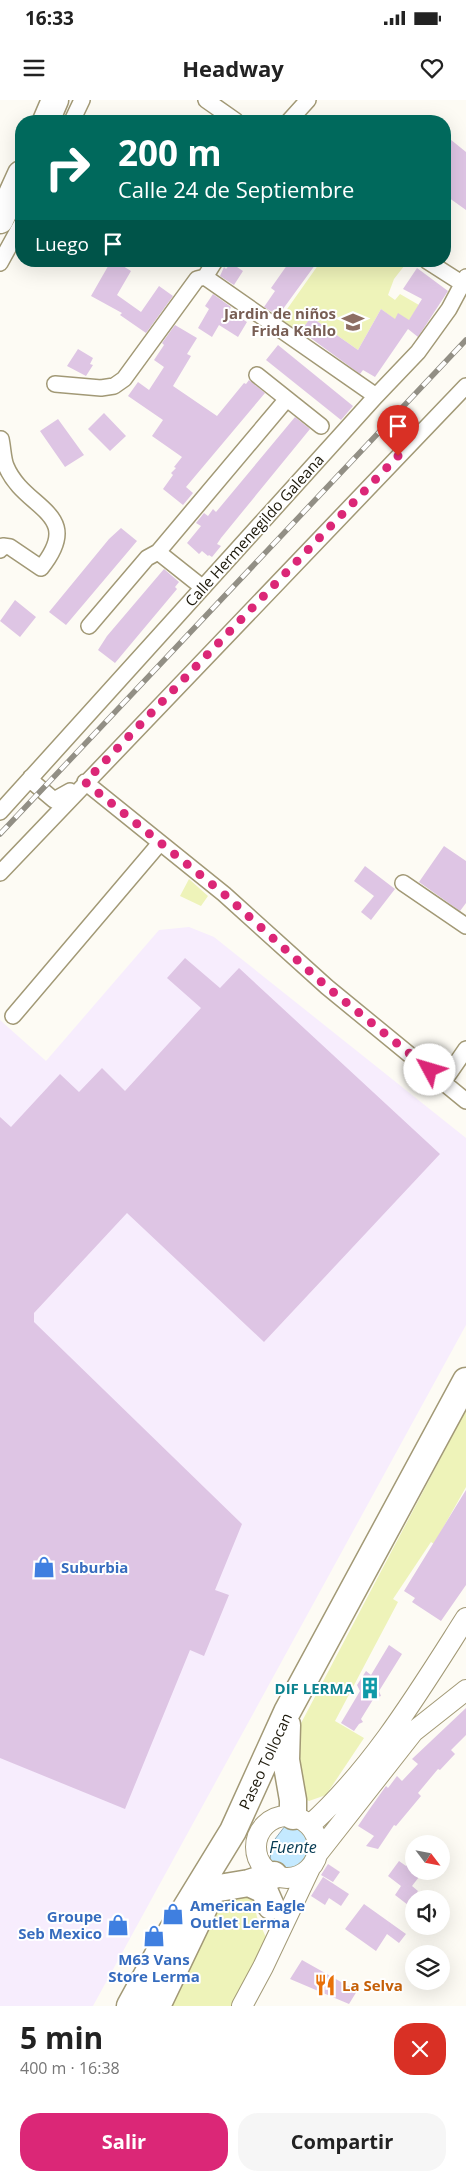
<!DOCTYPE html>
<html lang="es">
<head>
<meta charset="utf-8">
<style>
  :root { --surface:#fff; --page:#f6f6f6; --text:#222; --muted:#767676; --accent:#db2777 }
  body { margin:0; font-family:"Open Sans",sans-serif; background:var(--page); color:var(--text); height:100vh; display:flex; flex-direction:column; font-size:19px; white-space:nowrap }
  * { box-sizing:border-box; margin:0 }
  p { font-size:16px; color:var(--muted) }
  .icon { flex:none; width:28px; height:28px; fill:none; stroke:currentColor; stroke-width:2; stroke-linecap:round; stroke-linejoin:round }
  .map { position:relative; height:1906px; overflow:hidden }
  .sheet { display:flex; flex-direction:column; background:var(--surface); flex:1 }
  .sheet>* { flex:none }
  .top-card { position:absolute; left:15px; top:15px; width:436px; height:152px; border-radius:20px; box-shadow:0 5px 20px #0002; background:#00695c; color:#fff; overflow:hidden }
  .needle { width:32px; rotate:122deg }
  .tools { position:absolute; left:405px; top:1735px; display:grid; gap:10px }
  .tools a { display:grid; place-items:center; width:45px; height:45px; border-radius:50%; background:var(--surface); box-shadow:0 5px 20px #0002; font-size:25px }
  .pin { position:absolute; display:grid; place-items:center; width:42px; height:42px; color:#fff; margin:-51px -21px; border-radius:50% 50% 50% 0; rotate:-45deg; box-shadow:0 0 5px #0007 }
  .pin .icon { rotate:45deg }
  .me { position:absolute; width:55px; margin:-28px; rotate:309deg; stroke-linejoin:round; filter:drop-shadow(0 0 4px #0008) }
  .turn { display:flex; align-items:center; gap:18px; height:105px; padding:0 20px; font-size:22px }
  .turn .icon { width:65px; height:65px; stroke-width:2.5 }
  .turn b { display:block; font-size:35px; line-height:42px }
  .then { display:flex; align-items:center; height:48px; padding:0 20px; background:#0003; gap:10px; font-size:19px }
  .round { display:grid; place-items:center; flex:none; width:52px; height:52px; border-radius:20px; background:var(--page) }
  .head { display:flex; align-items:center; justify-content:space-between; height:85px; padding:0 20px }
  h1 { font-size:30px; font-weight:700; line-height:38px }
  .button { display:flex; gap:10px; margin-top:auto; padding:10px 20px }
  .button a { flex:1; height:58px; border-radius:20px; background:var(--accent); color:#fff; font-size:20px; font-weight:700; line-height:58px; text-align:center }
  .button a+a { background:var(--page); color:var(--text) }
  .status { display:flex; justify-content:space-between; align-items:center; height:35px; padding:0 25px; background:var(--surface); direction:ltr }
  .status svg { height:14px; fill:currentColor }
  header { display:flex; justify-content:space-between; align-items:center; height:65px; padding:0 20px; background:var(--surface); font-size:22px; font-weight:700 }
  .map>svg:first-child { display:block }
</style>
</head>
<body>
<div class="status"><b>16:33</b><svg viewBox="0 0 49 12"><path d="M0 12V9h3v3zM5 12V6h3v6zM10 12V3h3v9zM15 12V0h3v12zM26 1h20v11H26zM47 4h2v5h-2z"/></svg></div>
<header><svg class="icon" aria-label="menu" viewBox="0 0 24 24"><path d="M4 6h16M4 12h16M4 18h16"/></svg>Headway<svg class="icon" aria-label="heart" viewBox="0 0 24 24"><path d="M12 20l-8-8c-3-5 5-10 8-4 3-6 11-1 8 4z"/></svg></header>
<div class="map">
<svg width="466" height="1906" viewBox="0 0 466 1906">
  <rect width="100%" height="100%" fill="#fdfbf4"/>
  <path fill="#f7edfd" d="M189,827L214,837L466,1038V1225L93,1906H0V920L46,961L159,830Z"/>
  <path fill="#eef3b9" d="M321,161H408L394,179L388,195L395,200L400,194L419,205L405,227L381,209L358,250L311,217L297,237L278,222Z
    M189,779L208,796L201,806L180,796Z
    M466,1310V1387L434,1444L431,1442L393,1499L398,1502L335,1621L364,1638L326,1695L309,1701L296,1694L289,1646Z
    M231,1790L253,1799L257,1817L271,1849L240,1906H167L212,1803Z"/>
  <path fill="#c4e9ff" stroke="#92aab6" d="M301,1724C304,1727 310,1731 312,1735C324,1754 289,1790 270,1760L272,1743L285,1726Z"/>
  <path fill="#dec5e4" d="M445,35L466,52V110L445,95V81L450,74L445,70Z
    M111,161H115L131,171L117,195L141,212L159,186L173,196L146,233L120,215L122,213L91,196Z
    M290,161H318L283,209L281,208L277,215L264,207L275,191L271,188Z
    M231,163L243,171L234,185L220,176L224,167L226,169Z
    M417,168L448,191L418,237L408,229L375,277L363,270L360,274L301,231L311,217L358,250L381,209L395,219L398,213L409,220L422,199L403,189Z
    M213,194L231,207L229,211L247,222L238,237L219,225L212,237L198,228L209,209L205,206Z
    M175,225L197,238L187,254L191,256L173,286L217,316L244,283L246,284L249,280L265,293L186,387L193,393L183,405L163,389L173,375L171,373L176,368L174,367L182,357L152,336L163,320L128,296L138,282L149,290L164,267L154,260L164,245L162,243Z
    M278,245L353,306L341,320L266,260Z
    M78,249L93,258L90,264L93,265L86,276L67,266Z
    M104,313L126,336L110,351L88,329Z
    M295,317L310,329L221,438L217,444L221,446L212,457L209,455L208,456L202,451L199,454L187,443L201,426L196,423L204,413L208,416L213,409L216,412Z
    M58,319L84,355L65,367L40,331Z
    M121,428L137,441L66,525L49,512L109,439Z
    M164,469L179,482L175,487L177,489L115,563L98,550L107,536Z
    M15,500L36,517L20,537L0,521Z
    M444,746L466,761V803L460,811L419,782Z
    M365,766L395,789L371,820L361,812L374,796L354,781Z
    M185,858L220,888L239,868L440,1054L264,1242L127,1113L34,1213V1222L242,1424L215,1490L229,1495L204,1556L190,1550L125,1709L0,1658V1017L11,1027L60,974L79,992L102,968L125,991L201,908L167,878Z
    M466,1390V1485L441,1521L412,1502L415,1498L404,1491Z
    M389,1545L402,1554L379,1591L381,1596L374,1598L361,1619L363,1622L359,1624L354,1631L341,1623L360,1591L357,1585L366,1571L371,1575Z
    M466,1608V1635L451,1650L455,1654L440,1670L438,1669L418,1693L421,1696L396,1726L394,1725L378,1749L366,1746L374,1736L358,1726L371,1707L386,1686L388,1688L397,1676L402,1681L418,1664L412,1659Z
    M414,1756V1773L419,1777L412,1786L418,1791L408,1805L395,1795L401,1786L388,1776L399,1761L406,1766Z
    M328,1764L340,1772L333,1782L321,1775Z
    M323,1777L349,1794L341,1806L329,1798L325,1805L311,1796Z
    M364,1804L406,1834L399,1843L387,1834L376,1851L345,1829Z
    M302,1860L357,1891L349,1904L290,1879Z"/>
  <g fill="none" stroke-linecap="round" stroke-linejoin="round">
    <g stroke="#a29976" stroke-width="18">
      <path id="street" d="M206,0L236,21
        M72,21L82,0
        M289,21L308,0
        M427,161L466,186
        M0,163L21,125
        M205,177L376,296
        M257,275L321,326
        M55,284L101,288L114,286L124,279L197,179L205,177L215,161
        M0,450L3,446L10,447L41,468C86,412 24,410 6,366C3,359 3,348 1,339
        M158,452L202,487
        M89,526L147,458L158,452L286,300
        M31,677L35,684L54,700L70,691
        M85,682L224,794L327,887L466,1001
        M0,712L376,296L418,252L449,209L466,177
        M0,773L466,286
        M403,783L466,826
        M13,916L160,743
        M444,981L466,949"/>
    </g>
    <g stroke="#a29976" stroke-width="22">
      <path id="secondary" d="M256 1747a31 31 0 1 1 62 0a31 31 0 1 1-62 0Z
        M310,1725C374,1667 420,1590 466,1518
        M318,1753L413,1632L466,1590
        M242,1906L263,1867L310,1768"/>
    </g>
    <g stroke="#a29976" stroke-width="29">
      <path id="highway" d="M46,21L55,0
        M0,120L21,74
        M287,1625L286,1660L293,1700V1716
        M249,1783L264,1790L271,1806
        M130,1906L165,1842L233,1731L287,1612L466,1281
        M157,1906L213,1789L249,1783L274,1775"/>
    </g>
    <use href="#street" stroke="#fff" stroke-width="15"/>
    <use href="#secondary" stroke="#fff" stroke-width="20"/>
    <use href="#highway" stroke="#fff" stroke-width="26"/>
    <g stroke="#928f85" stroke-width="5.5">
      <path id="rail" d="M0,734L466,240"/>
    </g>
    <use href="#rail" stroke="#fff" stroke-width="4" stroke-dasharray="11" stroke-linecap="butt"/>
  </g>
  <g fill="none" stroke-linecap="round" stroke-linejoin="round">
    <path stroke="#db2777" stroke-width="9" stroke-dasharray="0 16.2" d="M398,356L85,682L224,794L327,887L430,970"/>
  </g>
  <defs>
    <g id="school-bare" transform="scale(1.725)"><path d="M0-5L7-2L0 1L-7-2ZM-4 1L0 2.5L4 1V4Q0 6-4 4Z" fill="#8d6e63" stroke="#fff" stroke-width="2.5" paint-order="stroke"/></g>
    <g id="shop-bare" transform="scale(1.725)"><path d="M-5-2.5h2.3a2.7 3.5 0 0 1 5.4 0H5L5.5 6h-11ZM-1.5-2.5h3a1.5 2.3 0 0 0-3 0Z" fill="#3f7fe0" stroke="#fff" stroke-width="2.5" paint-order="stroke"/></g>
    <g id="building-bare" transform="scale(1.725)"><path d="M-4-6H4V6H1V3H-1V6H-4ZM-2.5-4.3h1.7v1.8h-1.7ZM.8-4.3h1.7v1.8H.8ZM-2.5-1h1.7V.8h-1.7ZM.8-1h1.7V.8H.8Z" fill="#0f9aa8" stroke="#fff" stroke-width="2.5" paint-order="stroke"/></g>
    <g id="restaurant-bare" transform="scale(1.725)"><path d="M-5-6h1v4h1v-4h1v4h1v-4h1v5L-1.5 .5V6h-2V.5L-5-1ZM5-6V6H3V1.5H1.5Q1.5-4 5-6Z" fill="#e8710a" stroke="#fff" stroke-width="2.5" paint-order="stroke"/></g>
  </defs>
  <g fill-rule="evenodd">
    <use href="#school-bare" x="353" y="222"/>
    <use href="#shop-bare" x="44" y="1467"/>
    <use href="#building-bare" x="370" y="1588"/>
    <use href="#shop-bare" x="173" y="1814"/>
    <use href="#shop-bare" x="118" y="1825"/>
    <use href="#shop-bare" x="154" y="1836"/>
    <use href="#restaurant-bare" x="325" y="1885"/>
  </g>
  <g text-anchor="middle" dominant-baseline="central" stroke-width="4" stroke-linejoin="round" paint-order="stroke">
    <g font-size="15" font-weight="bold" fill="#785e54" stroke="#fff" text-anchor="end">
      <text x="336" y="213">Jardin de niños<tspan x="336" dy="17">Frida Kahlo</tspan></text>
    </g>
    <g font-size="15" fill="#1c180a" stroke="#fff">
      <text transform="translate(254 430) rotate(-48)">Calle Hermenegildo Galeana</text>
      <text transform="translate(265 1661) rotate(-65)">Paseo Tollocan</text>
    </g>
    <g font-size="15" font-weight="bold" fill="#366cbe" stroke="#fff" text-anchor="start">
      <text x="61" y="1467">Suburbia</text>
      <text x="190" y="1805">American Eagle<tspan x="190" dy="17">Outlet Lerma</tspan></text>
      <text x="102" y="1816" text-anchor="end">Groupe<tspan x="102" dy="17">Seb Mexico</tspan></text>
      <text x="154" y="1859" text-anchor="middle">M63 Vans<tspan x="154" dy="17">Store Lerma</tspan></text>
    </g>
    <g font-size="15" font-weight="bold" fill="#0d838f" stroke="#fff" text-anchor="end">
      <text x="354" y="1588">DIF LERMA</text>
    </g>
    <g font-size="15" font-weight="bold" fill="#c56008" stroke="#fff" text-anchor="start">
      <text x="342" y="1885">La Selva</text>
    </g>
    <g font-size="16" font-style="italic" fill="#063b53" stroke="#fff">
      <text x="293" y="1747">Fuente</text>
    </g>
  </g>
</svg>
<div class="tools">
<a><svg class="needle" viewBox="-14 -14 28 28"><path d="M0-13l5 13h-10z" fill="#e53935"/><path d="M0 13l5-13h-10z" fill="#767676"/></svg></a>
<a><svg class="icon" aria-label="sound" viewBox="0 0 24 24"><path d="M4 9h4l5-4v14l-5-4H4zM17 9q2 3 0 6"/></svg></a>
<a><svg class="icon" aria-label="layers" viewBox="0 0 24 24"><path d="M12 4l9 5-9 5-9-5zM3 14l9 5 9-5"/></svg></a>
</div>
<div class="pin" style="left:398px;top:356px;background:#d93025"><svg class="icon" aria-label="arrive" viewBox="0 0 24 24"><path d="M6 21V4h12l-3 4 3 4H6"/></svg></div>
<svg class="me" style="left:430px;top:970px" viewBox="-20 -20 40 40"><circle r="19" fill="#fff"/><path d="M0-13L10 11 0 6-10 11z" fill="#db2777"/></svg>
<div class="top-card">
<div class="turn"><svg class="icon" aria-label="right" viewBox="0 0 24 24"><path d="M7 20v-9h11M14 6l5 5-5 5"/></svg><div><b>200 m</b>Calle 24 de Septiembre</div></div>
<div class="then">Luego<svg class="icon" aria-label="arrive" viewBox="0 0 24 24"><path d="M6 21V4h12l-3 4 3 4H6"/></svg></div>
</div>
</div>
<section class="sheet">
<div class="head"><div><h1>5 min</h1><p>400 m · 16:38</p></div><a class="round" style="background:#d93025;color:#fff"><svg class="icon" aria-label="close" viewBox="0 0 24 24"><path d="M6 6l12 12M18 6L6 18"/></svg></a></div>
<div class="button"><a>Salir</a><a>Compartir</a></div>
</section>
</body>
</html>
